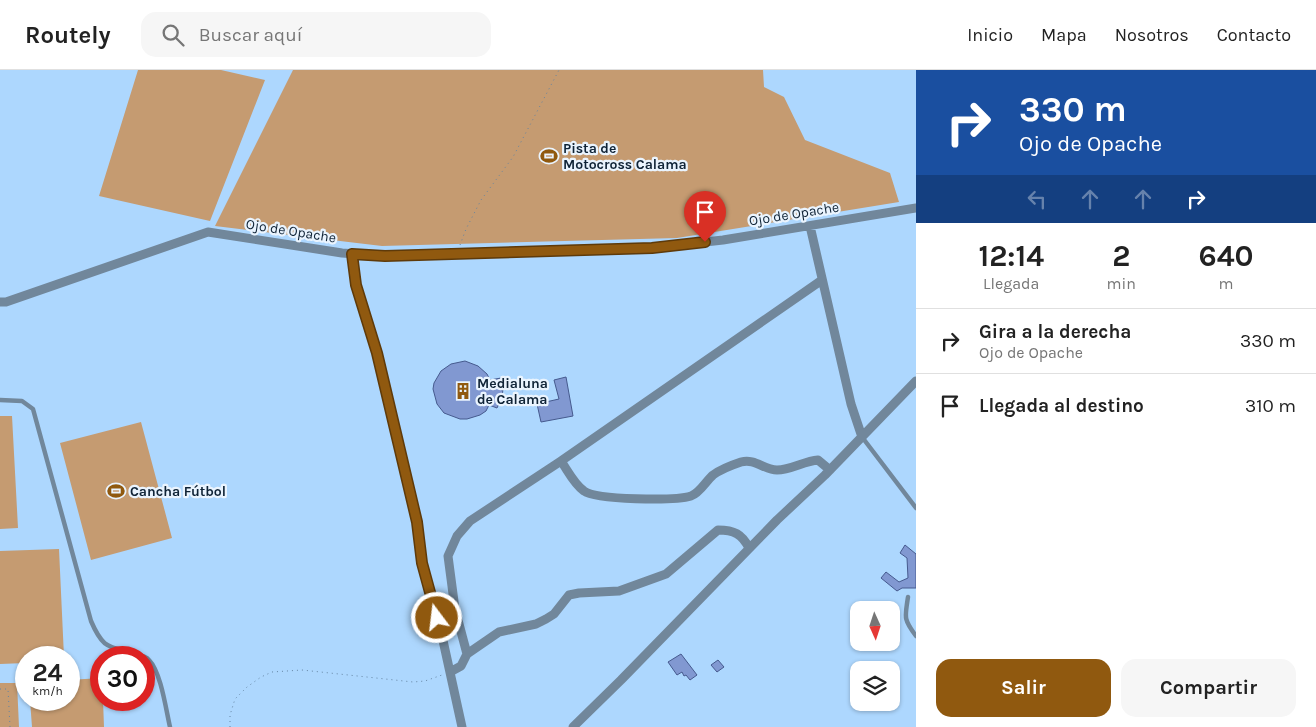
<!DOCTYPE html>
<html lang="es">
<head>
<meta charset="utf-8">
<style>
  :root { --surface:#fff; --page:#f6f6f6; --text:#222; --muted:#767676; --line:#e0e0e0; --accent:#90590f }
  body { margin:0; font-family:Karla,sans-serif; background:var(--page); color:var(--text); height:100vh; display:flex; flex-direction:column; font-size:19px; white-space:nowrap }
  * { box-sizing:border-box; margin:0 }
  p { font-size:16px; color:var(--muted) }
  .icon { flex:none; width:28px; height:28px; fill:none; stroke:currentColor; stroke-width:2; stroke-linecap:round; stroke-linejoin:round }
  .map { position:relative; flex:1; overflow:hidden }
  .sheet { display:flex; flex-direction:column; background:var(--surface); width:400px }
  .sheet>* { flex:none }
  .guide { background:#1a4fa0; color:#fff; overflow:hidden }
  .needle { width:32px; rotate:177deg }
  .buttons { position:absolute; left:850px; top:531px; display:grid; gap:10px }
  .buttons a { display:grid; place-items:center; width:50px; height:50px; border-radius:10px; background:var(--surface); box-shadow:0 1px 4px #0004; font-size:25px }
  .speed { position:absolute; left:15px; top:576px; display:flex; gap:10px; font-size:25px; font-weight:700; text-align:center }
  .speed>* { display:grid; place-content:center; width:65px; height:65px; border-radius:50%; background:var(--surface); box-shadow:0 1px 4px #0004; line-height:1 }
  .speed small { font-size:12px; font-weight:400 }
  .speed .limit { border:8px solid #d22; background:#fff; color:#111 }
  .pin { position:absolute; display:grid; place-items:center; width:42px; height:42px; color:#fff; margin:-51px -21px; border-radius:50% 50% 50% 0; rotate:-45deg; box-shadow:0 0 5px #0007 }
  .pin .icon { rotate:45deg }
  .me { position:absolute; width:55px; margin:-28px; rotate:345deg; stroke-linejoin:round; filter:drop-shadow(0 0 4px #0008) }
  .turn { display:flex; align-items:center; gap:18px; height:105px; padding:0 20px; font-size:22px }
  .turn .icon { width:65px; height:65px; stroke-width:2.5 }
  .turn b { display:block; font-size:35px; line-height:42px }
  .lanes { display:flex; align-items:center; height:48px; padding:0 20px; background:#0003; justify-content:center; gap:25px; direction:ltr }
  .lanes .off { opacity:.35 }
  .eta { display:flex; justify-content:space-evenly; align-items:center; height:85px; text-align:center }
  .eta b { font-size:30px; font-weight:700; line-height:35px }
  .button { display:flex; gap:10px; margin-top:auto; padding:10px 20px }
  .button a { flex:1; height:58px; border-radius:15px; background:var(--accent); color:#fff; font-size:20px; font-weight:700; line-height:58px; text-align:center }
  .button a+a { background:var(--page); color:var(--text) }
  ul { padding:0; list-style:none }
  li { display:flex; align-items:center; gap:15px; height:65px; padding:0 20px; border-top:1px solid var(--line) }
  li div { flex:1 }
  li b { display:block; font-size:19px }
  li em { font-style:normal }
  header { display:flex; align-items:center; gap:30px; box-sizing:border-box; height:70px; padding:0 25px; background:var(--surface); border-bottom:1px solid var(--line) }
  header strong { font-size:24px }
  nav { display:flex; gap:28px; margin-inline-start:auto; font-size:18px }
  .search { width:350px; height:45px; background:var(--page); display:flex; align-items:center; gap:12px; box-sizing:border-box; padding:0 18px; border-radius:15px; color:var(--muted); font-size:19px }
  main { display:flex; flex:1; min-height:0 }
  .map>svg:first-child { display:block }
</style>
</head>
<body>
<header>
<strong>Routely</strong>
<div class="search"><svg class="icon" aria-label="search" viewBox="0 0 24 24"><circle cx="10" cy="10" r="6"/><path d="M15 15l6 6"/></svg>Buscar aquí</div>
<nav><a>Inicio</a><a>Mapa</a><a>Nosotros</a><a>Contacto</a></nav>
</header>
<main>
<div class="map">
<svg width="916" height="657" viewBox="0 0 916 657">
  <rect width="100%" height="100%" fill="#add7fe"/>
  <path fill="#c59b71" d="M138,0H221L265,10L210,151L99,126Z
    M293,0H763L764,17L784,27L805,70L890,103L899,132L677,168L382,176L215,156Z
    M0,346H12L18,458L0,459Z
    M141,352L172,468L91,490L60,373Z
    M59,479L64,587L26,588V593L0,594V481Z
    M101,608V630H103L104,657H32L30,630H69V610Z
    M0,613H17L19,657H0Z"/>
  <path fill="#8198d1" stroke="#465a8e" d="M465,291L478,296L487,304L490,310L501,308L503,319L502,327L497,338L489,335L486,341L480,345L467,349H460L444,343L437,334L433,319L434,313L441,301L451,294Z
    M566,307L573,346L541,352L537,334L559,329L554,310Z
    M905,475L916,484V518H902L897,521L881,508L886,502L899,512L908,508L907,488L900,483Z
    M681,584L697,605L690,610L686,605L684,606L682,602L677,605L668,592Z
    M718,590L724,597L717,602L711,595Z"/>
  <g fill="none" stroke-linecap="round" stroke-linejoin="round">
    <path stroke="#6484a2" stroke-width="1" stroke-dasharray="1 4" stroke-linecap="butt" d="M460,175L466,159L481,130L513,87L559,0
      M0,619H8L10,657
      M230,657V645L235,629L247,617L261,607L272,602L302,600L413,612L425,611L442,605"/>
    <path stroke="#71879b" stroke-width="4.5" d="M0,330L22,331L33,339L91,551C103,579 108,576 135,584C140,585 146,586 149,590C161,602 166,640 170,657
      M862,367L916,438
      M908,527C905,547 903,549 916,566"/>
    <path stroke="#71879b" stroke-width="9" d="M810,156L851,334L862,367
      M352,184L356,215L377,283L417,452L422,493L442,566L462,657
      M0,232H6L208,162L342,183L385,186L652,178L723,170L916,138
      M561,391C568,401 574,414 584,421C596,430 675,431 691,426C700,423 706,411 713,405C721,399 732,395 741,392C755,388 764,400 777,400C791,400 804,391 818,390L830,400
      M467,584L499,562L536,554L546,549L554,544L569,525L579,523L619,521L666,504L718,460C734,460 742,464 749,478
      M450,602L461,596L467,584L455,539L448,486L457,466L470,451L561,391L822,210
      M573,657L621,610L777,450L825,405L916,311"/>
  </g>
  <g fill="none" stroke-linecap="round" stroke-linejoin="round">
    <g stroke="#5e3a0a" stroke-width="12">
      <path id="route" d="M437,548L422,493L417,452L377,283L356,215L352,184L385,186L652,178L705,172"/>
    </g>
    <use href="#route" stroke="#90590f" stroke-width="9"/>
  </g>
  <defs>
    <g id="stadium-bare" transform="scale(1.35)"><path d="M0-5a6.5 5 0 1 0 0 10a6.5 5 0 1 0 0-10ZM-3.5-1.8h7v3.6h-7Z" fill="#90590f" stroke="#eaf4fe" stroke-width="2.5" paint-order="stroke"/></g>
    <g id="building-bare" transform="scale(1.35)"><path d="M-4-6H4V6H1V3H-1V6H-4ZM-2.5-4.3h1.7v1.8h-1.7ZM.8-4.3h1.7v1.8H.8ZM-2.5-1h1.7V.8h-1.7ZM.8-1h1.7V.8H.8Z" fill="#90590f" stroke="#eaf4fe" stroke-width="2.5" paint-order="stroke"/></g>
  </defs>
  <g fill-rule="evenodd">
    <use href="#stadium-bare" x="549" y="86"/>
    <use href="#building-bare" x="463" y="321"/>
    <use href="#stadium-bare" x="116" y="421"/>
  </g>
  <g text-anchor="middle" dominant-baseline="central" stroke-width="4.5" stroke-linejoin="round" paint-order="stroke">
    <g font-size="14" font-weight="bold" fill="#0f2336" stroke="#eaf4fe" text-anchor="start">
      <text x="563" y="78">Pista de<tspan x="563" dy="16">Motocross Calama</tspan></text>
      <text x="477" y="313">Medialuna<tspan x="477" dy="16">de Calama</tspan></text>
      <text x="130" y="421">Cancha Fútbol</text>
    </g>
    <g font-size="14" fill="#0f2336" stroke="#eaf4fe">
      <text transform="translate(794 144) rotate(-9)">Ojo de Opache</text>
      <text transform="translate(291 161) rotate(9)">Ojo de Opache</text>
    </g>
  </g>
</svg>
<div class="buttons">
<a><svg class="needle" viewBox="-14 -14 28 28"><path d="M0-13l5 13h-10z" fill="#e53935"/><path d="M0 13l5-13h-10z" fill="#767676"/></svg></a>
<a><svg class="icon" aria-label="layers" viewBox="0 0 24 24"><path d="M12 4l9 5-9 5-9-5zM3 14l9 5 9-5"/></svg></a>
</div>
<div class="speed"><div>24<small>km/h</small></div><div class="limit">30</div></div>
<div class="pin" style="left:705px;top:172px;background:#d93025"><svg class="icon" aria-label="arrive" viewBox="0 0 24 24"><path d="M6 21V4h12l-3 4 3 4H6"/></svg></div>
<svg class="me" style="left:437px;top:548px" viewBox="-20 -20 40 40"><circle r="17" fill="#90590f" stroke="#fff" stroke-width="3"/><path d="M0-11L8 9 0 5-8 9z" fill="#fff"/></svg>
</div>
<section class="sheet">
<div class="guide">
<div class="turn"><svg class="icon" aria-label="right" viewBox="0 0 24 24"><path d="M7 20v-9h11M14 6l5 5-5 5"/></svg><div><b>330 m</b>Ojo de Opache</div></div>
<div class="lanes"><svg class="icon off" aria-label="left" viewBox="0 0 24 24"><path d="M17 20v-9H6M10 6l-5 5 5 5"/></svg><svg class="icon off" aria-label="ahead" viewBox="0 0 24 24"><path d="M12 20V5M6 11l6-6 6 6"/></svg><svg class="icon off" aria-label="ahead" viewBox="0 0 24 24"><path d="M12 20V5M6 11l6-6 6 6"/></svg><svg class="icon" aria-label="right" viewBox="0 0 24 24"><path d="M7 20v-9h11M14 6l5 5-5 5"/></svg></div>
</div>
<div class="eta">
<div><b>12:14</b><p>Llegada</p></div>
<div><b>2</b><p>min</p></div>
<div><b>640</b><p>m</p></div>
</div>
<ul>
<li><svg class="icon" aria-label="right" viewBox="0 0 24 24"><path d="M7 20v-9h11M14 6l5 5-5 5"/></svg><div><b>Gira a la derecha</b><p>Ojo de Opache</p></div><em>330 m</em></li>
<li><svg class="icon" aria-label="arrive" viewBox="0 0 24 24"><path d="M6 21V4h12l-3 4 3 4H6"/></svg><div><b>Llegada al destino</b></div><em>310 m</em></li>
</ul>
<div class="button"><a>Salir</a><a>Compartir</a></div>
</section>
</main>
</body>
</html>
